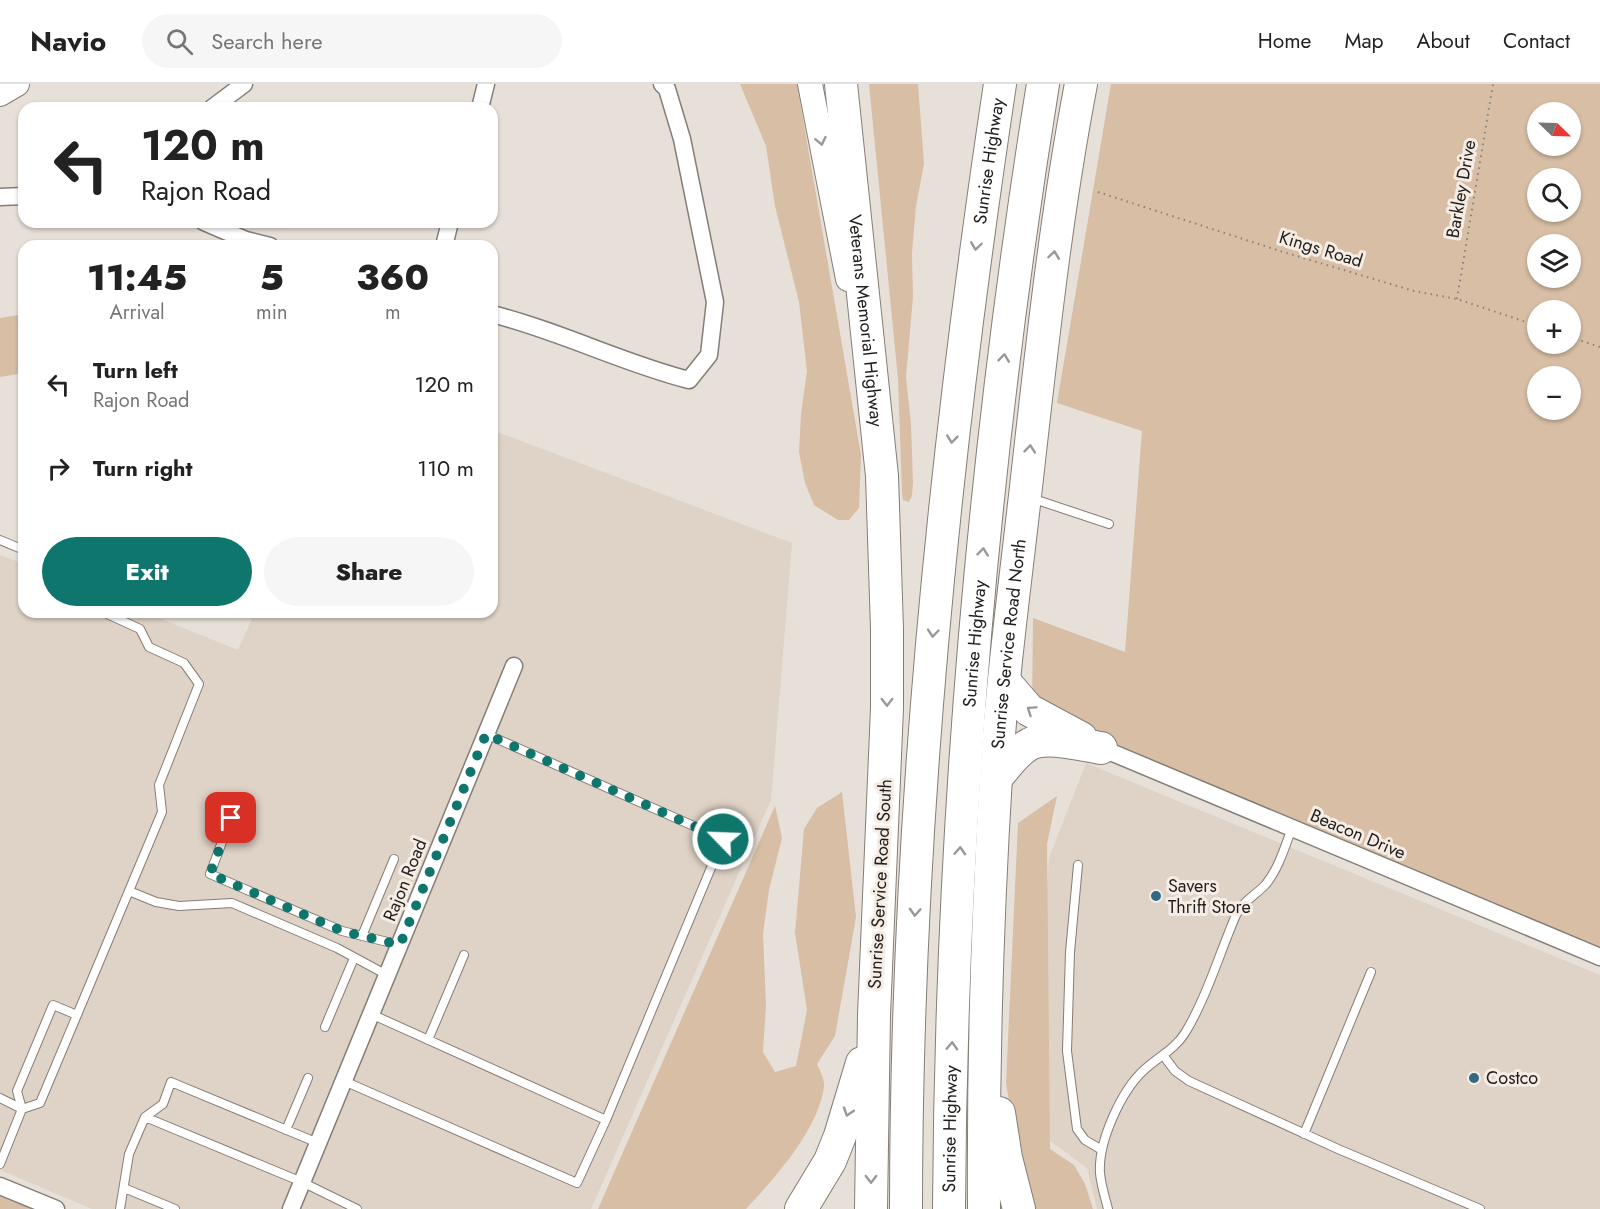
<!DOCTYPE html>
<html lang="en">
<head>
<meta charset="utf-8">
<style>
  :root { --surface:#fff; --page:#f6f6f6; --text:#222; --muted:#767676; --line:#e0e0e0; --accent:#0f766e }
  body { margin:0; font-family:Jost,sans-serif; background:var(--page); color:var(--text); height:100vh; display:flex; flex-direction:column; font-size:22px; white-space:nowrap }
  * { box-sizing:border-box; margin:0 }
  p { font-size:20px; color:var(--muted) }
  .icon { flex:none; width:33px; height:33px; fill:none; stroke:currentColor; stroke-width:2; stroke-linecap:round; stroke-linejoin:round }
  .map { position:relative; flex:1; overflow:hidden }
  .panel { position:absolute; left:18px; top:156px; width:480px; height:378px; display:flex; flex-direction:column; background:var(--surface); border-radius:18px; box-shadow:0 2px 4px #0004 }
  .panel>* { flex:none }
  .guide { position:absolute; left:18px; top:18px; width:480px; height:126px; border-radius:18px; box-shadow:0 2px 4px #0004; background:#fff; color:var(--text); overflow:hidden }
  .needle { width:39px; rotate:113deg }
  .fabs { position:absolute; left:1527px; top:18px; display:grid; gap:12px }
  .fabs a { display:grid; place-items:center; width:54px; height:54px; border-radius:50%; background:var(--surface); box-shadow:0 2px 4px #0004; font-size:30px }
  .pin { position:absolute; display:grid; place-items:center; width:51px; height:51px; color:#fff; margin:-26px; border-radius:12px; box-shadow:0 3px 9px #0006 }
  .me { position:absolute; width:66px; margin:-33px; rotate:294deg; stroke-linejoin:round; filter:drop-shadow(0 0 4px #0008) }
  .turn { display:flex; align-items:center; gap:21px; height:126px; padding:0 24px; font-size:27px }
  .turn .icon { width:78px; height:78px; stroke-width:2.5 }
  .turn b { display:block; font-size:42px; line-height:51px }
  .eta { display:flex; justify-content:space-evenly; align-items:center; height:102px; text-align:center }
  .eta b { font-size:36px; font-weight:800; line-height:42px }
  .cta { display:flex; gap:12px; margin-top:auto; padding:12px 24px }
  .cta a { flex:1; height:69px; border-radius:36px; background:var(--accent); color:#fff; font-size:24px; font-weight:800; line-height:69px; text-align:center }
  .cta a+a { background:var(--page); color:var(--text) }
  ul { padding:0; list-style:none }
  li { display:flex; align-items:center; gap:18px; height:84px; padding:0 24px }
  li div { flex:1 }
  li b { display:block; font-size:22px }
  li em { font-style:normal }
  header { display:flex; align-items:center; gap:36px; box-sizing:border-box; height:84px; padding:0 30px; background:var(--surface); border-bottom:2px solid var(--line) }
  header strong { font-size:28px }
  nav { display:flex; gap:33px; margin-inline-start:auto; font-size:21px }
  .search { width:420px; height:54px; background:var(--page); display:flex; align-items:center; gap:15px; box-sizing:border-box; padding:0 21px; border-radius:33px; color:var(--muted); font-size:22px }
  .map>svg:first-child { display:block }
</style>
</head>
<body>
<header>
<strong>Navio</strong>
<div class="search"><svg class="icon" aria-label="search" viewBox="0 0 24 24"><circle cx="10" cy="10" r="6"/><path d="M15 15l6 6"/></svg>Search here</div>
<nav><a>Home</a><a>Map</a><a>About</a><a>Contact</a></nav>
</header>
<div class="map">
<svg width="1600" height="1125" viewBox="0 0 1600 1125">
  <rect width="100%" height="100%" fill="#e7e0d8"/>
  <path fill="#dfd2c6" d="M492,346L792,459L771,716L591,1125H92L0,1086V471L24,480V528H144L238,566L255,528H492Z
    M1086,679L1600,891V1125H1097L1087,1084L1049,1056L1041,905L1049,774Z"/>
  <path fill="#d7bea5" fill-rule="evenodd" d="M740,0H797L861,371L859,424L849,436H838L814,421L805,399L799,368L801,330L807,287L799,218L775,122L766,62Z
    M869,0H918L924,80L916,122L912,169L913,213L906,293L911,340L913,399L912,412L909,418L903,416L902,408L898,295Z
    M1111,0H1600V867L1032,625L1033,534L1125,568L1142,347L1057,319ZM1538,28H1570V62H1538ZM1538,94H1570V128H1538ZM1538,160H1570V194H1538ZM1538,226H1570V260H1538ZM1538,292H1570V326H1538Z
    M24,230V289L0,293V234Z
    M842,708L856,833L835,952L817,980C820,987 825,996 824,1003C818,1046 775,1094 746,1125H598L775,722L782,754L769,806L763,850L766,922L763,968L775,988L796,982L807,926L795,849L804,745L817,724Z
    M1057,712L1047,760L1050,1065L1074,1081L1085,1100L1093,1125H1033L1022,1096L1006,999L1018,739Z
    M0,1107L42,1125H0Z"/>
  <g fill="none" stroke-linecap="round" stroke-linejoin="round">
    <g stroke="#857e77" stroke-width="10">
      <path id="lane" d="M1031,414L1109,440
        M0,456L24,466
        M486,650L723,755L606,1036
        M238,715L210,790L342,847L400,861
        M1078,781L1070,868L1067,967L1077,1045L1085,1056L1102,1066
        M129,807L156,818L179,822L232,819L337,864L387,891
        M362,852L394,775
        M77,931L162,728L159,701L199,600L184,579L149,563L140,545L103,528
        M325,943L354,874
        M428,956L464,871
        M1163,971L1175,987L1189,997L1338,1065L1480,1125
        M344,997L577,1099L606,1036L371,930
        M0,1014L22,1025L40,1019L77,931L53,921L17,1007L22,1025L0,1080
        M145,1033L302,1098L357,1125
        M286,1046L308,994
        M1304,1050L1371,888
        M124,1104L175,1125
        M120,1125L129,1070L145,1033L163,1020L171,998L318,1059
        M1108,1125C1105,1113 1101,1101 1100,1089C1098,1058 1121,1007 1144,986C1158,973 1175,965 1185,949C1206,915 1220,868 1236,831C1243,817 1256,811 1266,800C1279,784 1285,762 1292,744"/>
    </g>
    <g stroke="#857e77" stroke-width="19">
      <path id="street" d="M212,24L244,0
        M480,24L486,0
        M0,113L24,112
        M204,138L246,156L270,162
        M444,162L450,138
        M492,230C560,247 622,279 689,296L709,271L715,218L682,55L667,5L662,0
        M1101,664L1600,873
        M0,1102L56,1125
        M291,1125L514,582"/>
    </g>
    <g stroke="#857e77" stroke-width="26">
      <path id="secondary" d="M810,0L848,195
        M0,10L17,0"/>
    </g>
    <g stroke="#857e77" stroke-width="34">
      <g id="highway">
        <path id="s1" d="M841,0L882,392L887,545V624L874,931L871,1125"/>
        <path d="M1004,597L1029,626L1081,654"/>
        <path d="M996,694C1006,683 1016,667 1030,660C1047,651 1082,661 1101,664"/>
        <path d="M999,1029L1006,1074L1019,1125"/>
        <path d="M801,1125L830,1077L840,1052L862,979"/>
        <path id="s2" d="M906,1125C906,748 944,372 1000,0"/>
        <path id="s3" d="M949,1125C951,749 983,372 1043,0"/>
        <path id="s4" d="M984,1125C983,981 987,837 996,693C1002,593 1016,494 1027,394C1042,262 1056,130 1081,0"/>
      </g>
    </g>
    <path stroke="#87827d" stroke-width="2" stroke-dasharray="1.5 4.5" stroke-linecap="butt" d="M1098,108L1280,167L1414,207L1457,215L1538,242
      M1457,215L1493,0
      M1570,253L1600,263"/>
    <use href="#lane" stroke="#fff" stroke-width="8"/>
    <use href="#street" stroke="#fff" stroke-width="16"/>
    <use href="#secondary" stroke="#fff" stroke-width="24"/>
    <use href="#highway" stroke="#fff" stroke-width="32"/>
  </g>
  <defs><path id="oneway-chevron" d="M-2-3.5L2.5 0L-2 3.5" fill="none" stroke-width="1.6" stroke-linecap="round" stroke-linejoin="round" transform="scale(1.5)"/></defs>
  <g stroke="#9b9998">
    <use href="#oneway-chevron" transform="translate(821 57) rotate(78)"/>
    <use href="#oneway-chevron" transform="translate(976 162) rotate(98)"/>
    <use href="#oneway-chevron" transform="translate(1054 171) rotate(-82)"/>
    <use href="#oneway-chevron" transform="translate(1004 274) rotate(-83)"/>
    <use href="#oneway-chevron" transform="translate(952 355) rotate(96)"/>
    <use href="#oneway-chevron" transform="translate(1030 365) rotate(-84)"/>
    <use href="#oneway-chevron" transform="translate(983 468) rotate(-84)"/>
    <use href="#oneway-chevron" transform="translate(933 549) rotate(95)"/>
    <use href="#oneway-chevron" transform="translate(887 618) rotate(90)"/>
    <use href="#oneway-chevron" transform="translate(1031 626) rotate(-146)"/>
    <use href="#oneway-chevron" transform="translate(960 767) rotate(-87)"/>
    <use href="#oneway-chevron" transform="translate(915 828) rotate(93)"/>
    <use href="#oneway-chevron" transform="translate(952 962) rotate(-88)"/>
    <use href="#oneway-chevron" transform="translate(848 1028) rotate(108)"/>
    <use href="#oneway-chevron" transform="translate(871 1095) rotate(90)"/>
  </g>
  <g fill="none" stroke-linecap="round" stroke-linejoin="round">
    <path stroke="#0f766e" stroke-width="10" stroke-dasharray="0 18" d="M231,734L210,790L342,847L400,861L486,650L723,755"/>
  </g>
  <g fill="#316983" stroke="#f5ede5" stroke-width="2">
    <circle cx="1156" cy="812" r="6"/>
    <circle cx="1474" cy="994" r="6"/>
  </g>
  <g text-anchor="middle" dominant-baseline="central" stroke-width="6" stroke-linejoin="round" paint-order="stroke">
    <g font-size="18" fill="#201d1a" stroke="#f5ede5">
      <text stroke="none"><textPath href="#s2" startOffset="1052">Sunrise Highway</textPath></text>
      <text transform="translate(1461 105) rotate(-80)">Barkley Drive</text>
      <text transform="translate(1321 165) rotate(17)">Kings Road</text>
      <text stroke="none"><textPath href="#s1" startOffset="238">Veterans Memorial Highway</textPath></text>
      <text stroke="none"><textPath href="#s3" startOffset="566">Sunrise Highway</textPath></text>
      <text stroke="none"><textPath href="#s4" startOffset="566">Sunrise Service Road North</textPath></text>
      <text transform="translate(1358 750) rotate(23)">Beacon Drive</text>
      <text transform="translate(405 796) rotate(-68)">Rajon Road</text>
      <text transform="translate(880 800) rotate(-87)">Sunrise Service Road South</text>
      <text stroke="none"><textPath href="#s3" startOffset="80">Sunrise Highway</textPath></text>
    </g>
    <g font-size="18" fill="#201d1a" stroke="#f5ede5" text-anchor="start">
      <text x="1168" y="802">Savers<tspan x="1168" dy="21">Thrift Store</tspan></text>
      <text x="1486" y="994">Costco</text>
    </g>
  </g>
</svg>
<div class="fabs">
<a><svg class="needle" viewBox="-14 -14 28 28"><path d="M0-13l5 13h-10z" fill="#e53935"/><path d="M0 13l5-13h-10z" fill="#767676"/></svg></a>
<a><svg class="icon" aria-label="search" viewBox="0 0 24 24"><circle cx="10" cy="10" r="6"/><path d="M15 15l6 6"/></svg></a>
<a><svg class="icon" aria-label="layers" viewBox="0 0 24 24"><path d="M12 4l9 5-9 5-9-5zM3 14l9 5 9-5"/></svg></a>
<a>+</a>
<a>−</a>
</div>
<div class="pin" style="left:231px;top:734px;background:#d93025"><svg class="icon" aria-label="arrive" viewBox="0 0 24 24"><path d="M6 21V4h12l-3 4 3 4H6"/></svg></div>
<svg class="me" style="left:723px;top:755px" viewBox="-20 -20 40 40"><circle r="17" fill="#0f766e" stroke="#fff" stroke-width="3"/><path d="M0-11L8 9 0 5-8 9z" fill="#fff"/></svg>
<div class="guide">
<div class="turn"><svg class="icon" aria-label="left" viewBox="0 0 24 24"><path d="M17 20v-9H6M10 6l-5 5 5 5"/></svg><div><b>120 m</b>Rajon Road</div></div>
</div>
<section class="panel">
<div class="eta">
<div><b>11:45</b><p>Arrival</p></div>
<div><b>5</b><p>min</p></div>
<div><b>360</b><p>m</p></div>
</div>
<ul>
<li><svg class="icon" aria-label="left" viewBox="0 0 24 24"><path d="M17 20v-9H6M10 6l-5 5 5 5"/></svg><div><b>Turn left</b><p>Rajon Road</p></div><em>120 m</em></li>
<li><svg class="icon" aria-label="right" viewBox="0 0 24 24"><path d="M7 20v-9h11M14 6l5 5-5 5"/></svg><div><b>Turn right</b></div><em>110 m</em></li>
</ul>
<div class="cta"><a>Exit</a><a>Share</a></div>
</section>
</div>
</body>
</html>
